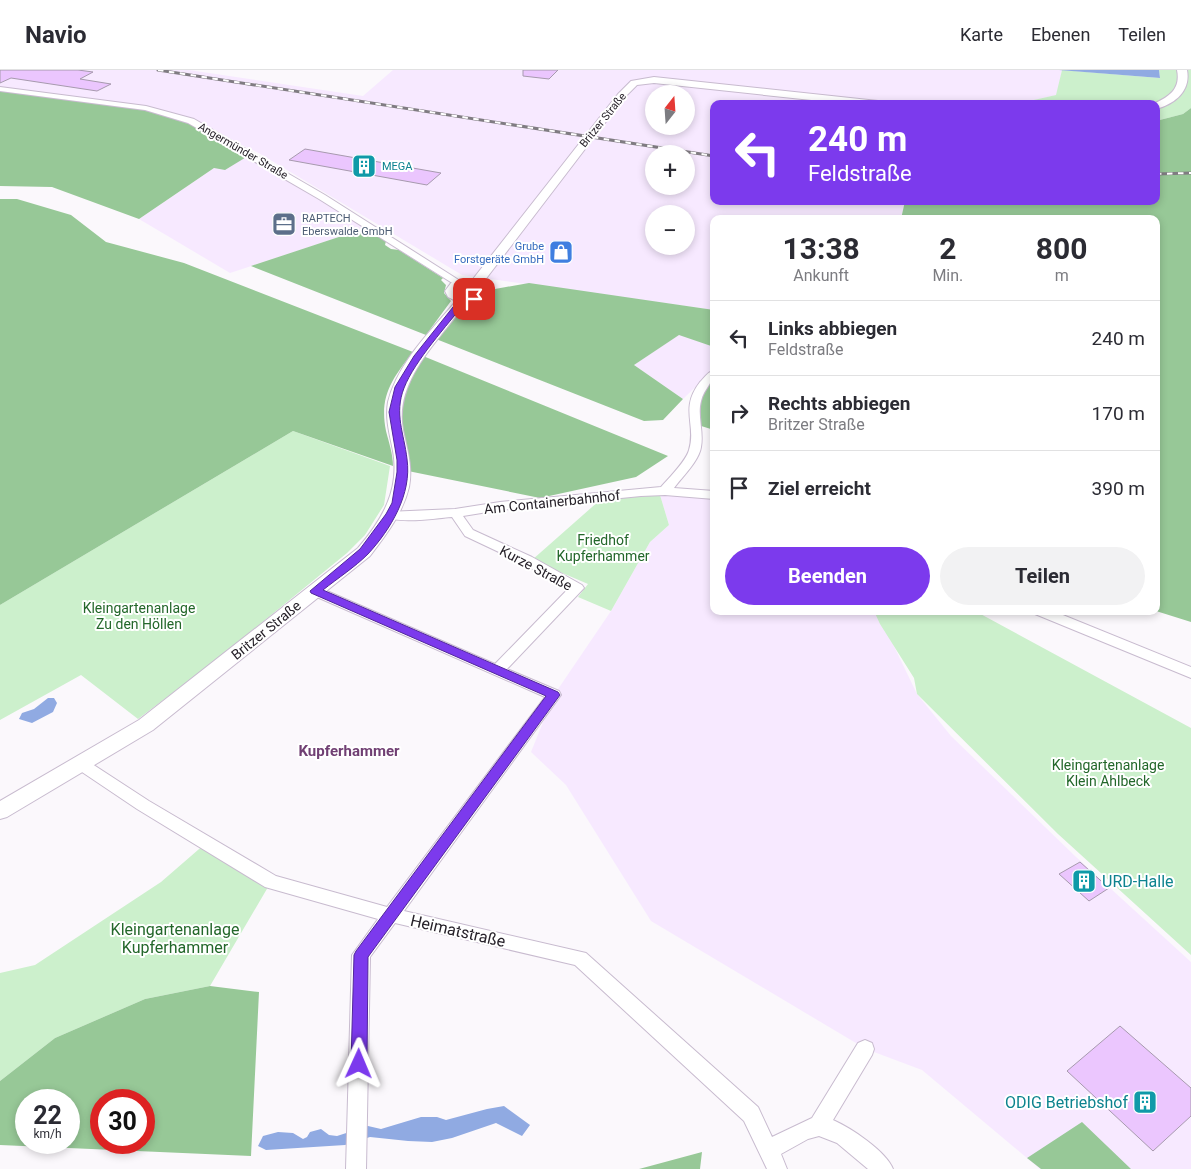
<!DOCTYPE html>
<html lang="de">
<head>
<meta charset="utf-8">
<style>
  :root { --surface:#fff; --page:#f2f2f3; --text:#2b2b33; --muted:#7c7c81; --line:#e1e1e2; --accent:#7c3aed }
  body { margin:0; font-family:Roboto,sans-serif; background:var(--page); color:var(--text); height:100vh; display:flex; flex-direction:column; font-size:19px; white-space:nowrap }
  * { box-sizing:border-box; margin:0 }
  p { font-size:16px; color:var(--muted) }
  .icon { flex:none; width:28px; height:28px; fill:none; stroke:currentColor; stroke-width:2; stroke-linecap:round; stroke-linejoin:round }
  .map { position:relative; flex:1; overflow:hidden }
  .side { position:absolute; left:710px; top:145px; width:450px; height:400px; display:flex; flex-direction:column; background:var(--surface); border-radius:10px; box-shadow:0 2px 8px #0003 }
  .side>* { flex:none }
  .hud { position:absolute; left:710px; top:30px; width:450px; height:105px; border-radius:10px; box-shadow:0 2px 8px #0003; background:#7c3aed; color:#fff; overflow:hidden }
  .needle { width:32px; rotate:17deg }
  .fabs { position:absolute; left:645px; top:15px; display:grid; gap:10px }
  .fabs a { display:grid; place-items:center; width:50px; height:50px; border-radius:50%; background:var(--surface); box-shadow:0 2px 8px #0003; font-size:25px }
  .speed { position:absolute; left:15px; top:1019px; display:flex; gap:10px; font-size:25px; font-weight:700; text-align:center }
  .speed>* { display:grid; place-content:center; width:65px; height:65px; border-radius:50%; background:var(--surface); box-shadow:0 2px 8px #0003; line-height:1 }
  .speed small { font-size:12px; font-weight:400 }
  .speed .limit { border:8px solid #d22; background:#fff; color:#111 }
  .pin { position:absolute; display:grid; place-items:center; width:42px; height:42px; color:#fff; margin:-21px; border-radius:10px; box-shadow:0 2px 8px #0006 }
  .me { position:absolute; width:55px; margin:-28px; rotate:1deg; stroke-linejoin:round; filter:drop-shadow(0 0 4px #0008) }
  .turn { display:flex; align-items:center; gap:18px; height:105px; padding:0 15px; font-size:22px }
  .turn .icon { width:65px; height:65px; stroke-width:2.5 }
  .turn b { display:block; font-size:35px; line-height:42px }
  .eta { display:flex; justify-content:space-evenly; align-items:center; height:85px; text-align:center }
  .eta b { font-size:30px; font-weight:700; line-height:35px }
  .action { display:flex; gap:10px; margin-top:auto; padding:10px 15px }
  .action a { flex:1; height:58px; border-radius:30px; background:var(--accent); color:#fff; font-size:20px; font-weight:700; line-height:58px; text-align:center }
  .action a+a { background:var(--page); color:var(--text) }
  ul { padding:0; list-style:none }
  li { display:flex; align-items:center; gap:15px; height:75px; padding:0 15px; border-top:1px solid var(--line) }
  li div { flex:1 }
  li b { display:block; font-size:19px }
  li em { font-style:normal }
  header { display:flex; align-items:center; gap:30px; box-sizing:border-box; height:70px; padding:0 25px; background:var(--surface); border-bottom:1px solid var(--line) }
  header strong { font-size:24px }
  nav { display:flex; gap:28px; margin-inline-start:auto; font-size:18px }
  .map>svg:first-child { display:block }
</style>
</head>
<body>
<header>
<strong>Navio</strong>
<nav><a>Karte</a><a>Ebenen</a><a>Teilen</a></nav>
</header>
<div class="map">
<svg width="1191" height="1099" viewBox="0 0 1191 1099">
  <rect width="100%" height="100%" fill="#fbf8fc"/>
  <path fill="#f7e9ff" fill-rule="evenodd" d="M0,0H189L363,26L393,0H1062L1057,25L1016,34H714V131H905L901,149H714V240L462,205L257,82L202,57L0,19ZM654,24H686V56H654ZM654,84H686V116H654ZM654,144H686V176H654Z
    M248,86L297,115L366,158L230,203L139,149L214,98Z
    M679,264L714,277V299L683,329L634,295Z
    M660,425L714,427V541H877L917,624L951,666L1075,786L1191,892V1099H1040L922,1000L866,979L651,851L566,715L531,682L554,625L611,541L650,472L669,455Z"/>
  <path fill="#ccf0cc" d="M1062,0L1160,8L1159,0H1191V38L1183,44L1156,51V34H1016L1056,25Z
    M293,361L390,396L384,435L365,465L347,483L211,594L138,649L81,605L0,650V535Z
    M660,425L669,455L650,472L611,541L578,527L588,514L532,490L600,430Z
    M874,541H975L1191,658V885L1058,764L917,624L914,608L880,554Z
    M206,773L271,812L210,916L145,929L55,968L0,1011V903L35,895L161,812Z"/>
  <path fill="#97c897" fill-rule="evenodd" d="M0,19L132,36L178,46L248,86L225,100L214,98L139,149L52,117L0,116Z
    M1191,38V552L1156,541V149H901L905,131H1156V51L1183,44Z
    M0,129H17L71,145L106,172L184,193L413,282C392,309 379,326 386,361C389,373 393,384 393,396L293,361L0,535Z
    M366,158L386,171L385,175L391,179L399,180L443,208L441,210L446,215L444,223L451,231L426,265L251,196Z
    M529,213L714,240V277L679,265L634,295L683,329L663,350L644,351L436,269L467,233L495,219Z
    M423,286L668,386L636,407L540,428L408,401L399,353L400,329Z
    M714,307V360L698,355C698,336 702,322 714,307Z
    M210,916L259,922L251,1086L0,1075V1011L55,968L145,929ZM26,1030H69V1072H26ZM101,1030H144V1072H101Z
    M1082,1052L1131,1099H1041L1027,1088Z
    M702,1082L700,1099H639Z"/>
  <path fill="#90aae2" d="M1059,0H1159L1160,8Z
    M48,628H54L57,633L53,642L32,653L19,649L22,643L34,639Z
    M504,1036L530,1055L522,1066L496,1053L452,1068L432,1072L408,1071L370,1067L345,1075L266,1080L258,1076L263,1066L278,1062L293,1063L303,1069L307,1067L310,1062L321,1059L329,1065L337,1066L368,1056L381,1059L421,1047H437L446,1050L487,1039Z"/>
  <path fill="#ebc6fe" stroke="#a79aae" d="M0,0H78L93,2L80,9L111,14L97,21L11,8L0,13Z
    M523,0H558L549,9L523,6Z
    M305,79L441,103L427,115L289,90Z
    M1080,792L1109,818L1089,831L1059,804Z
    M1120,956L1191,1018V1046L1153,1081L1067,1001Z"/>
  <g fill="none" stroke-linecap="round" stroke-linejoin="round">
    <g stroke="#c8bbcf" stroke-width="2">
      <path id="minor" d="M0,17L146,36L194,49L325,125L465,214L460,217L457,216L319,129L188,53L145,40L0,21Z
        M714,300C714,313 704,318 701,331C697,346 704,361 701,377C699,391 682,407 674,418L714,421V429L665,425L641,426L500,440L463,446L473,460L532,487L582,515L584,518L507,599L559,621L561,625L404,841L586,883L758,1037L772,1067L812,1048L858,973L865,970L872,973L874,979L872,985L833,1050C851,1058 886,1081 893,1099H868L837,1073L819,1066L808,1069L781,1084L787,1099H767L744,1051L575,895L395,853L370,887L366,1099H346L352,885L378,849L265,817L137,739L76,698L73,694L76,690L81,688L86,690L149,731L276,806L387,837L545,627L310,524L308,521L310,518H320L495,594L568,519L522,493L465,466L452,447C438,448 393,455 385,445L387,442L455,439L500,432L661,417C669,408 686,391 689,380C697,355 679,339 700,312C704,308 708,302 714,300Z
        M1033,541H1053L1191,597V608L1035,544Z"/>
    </g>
    <g stroke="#c8bbcf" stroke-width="2">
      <path id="major" d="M1177,0H1187C1191,21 1175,34 1156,39V34H1153C1169,27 1181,19 1177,0Z
        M654,7L878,31L883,34H849L654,13L637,15L624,28L485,210L494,218L492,225C483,232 476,229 468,233C464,235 445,260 441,265C419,292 396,324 403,360C407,379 413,397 409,417C403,443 386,465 370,486L153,660L7,747L0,749V731L139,650L358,478C382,450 400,420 393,381C390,365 385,349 388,332C398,292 431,261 456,231L448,227L445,221L451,213L473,209L618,24L631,11ZM469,216H479L482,221L470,226L458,222L459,219Z"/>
    </g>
    <use href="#minor" fill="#fff" fill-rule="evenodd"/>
    <use href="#major" fill="#fff" fill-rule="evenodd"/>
    <g stroke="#807c82" stroke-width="3">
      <path id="rail" d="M158,0L714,86
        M1156,104L1191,103"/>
    </g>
    <use href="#rail" stroke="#fff" stroke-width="2" stroke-dasharray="5.5" stroke-linecap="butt"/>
  </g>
  <path fill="#7c3aed" stroke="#51269a" d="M461,227H474L478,229L474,232L466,231C447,256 415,290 404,318C394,344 404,363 407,389C412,424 391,459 368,484C355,497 338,508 323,520L558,622L560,625L368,887L367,994L364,999L359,1001L353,999L351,994L354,885L356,881L546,626L311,523L310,521L360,479L386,444L392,433L397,402V390L389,342L395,317L414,286Z"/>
  <defs>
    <g id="building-square" transform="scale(1.25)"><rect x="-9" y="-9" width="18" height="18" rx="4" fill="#0f9aa8" stroke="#fff"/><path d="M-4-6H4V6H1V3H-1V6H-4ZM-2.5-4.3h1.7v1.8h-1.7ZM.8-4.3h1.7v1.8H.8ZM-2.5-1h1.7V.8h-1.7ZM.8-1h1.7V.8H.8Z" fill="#fff"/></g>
    <g id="office-square" transform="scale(1.25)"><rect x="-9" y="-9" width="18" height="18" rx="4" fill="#5c6f8a" stroke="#fff"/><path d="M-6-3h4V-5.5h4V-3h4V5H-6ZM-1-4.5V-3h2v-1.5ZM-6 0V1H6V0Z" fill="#fff"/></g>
    <g id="shop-square" transform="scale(1.25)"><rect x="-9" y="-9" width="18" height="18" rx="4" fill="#3f7fe0" stroke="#fff"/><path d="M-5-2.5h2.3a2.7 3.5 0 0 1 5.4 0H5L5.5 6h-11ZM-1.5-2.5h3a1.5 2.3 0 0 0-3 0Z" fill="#fff"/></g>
  </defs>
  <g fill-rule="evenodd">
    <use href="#building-square" x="364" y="96"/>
    <use href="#office-square" x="284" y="154"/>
    <use href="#shop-square" x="561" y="182"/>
    <use href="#building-square" x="1084" y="811"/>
    <use href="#building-square" x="1145" y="1032"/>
  </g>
  <g text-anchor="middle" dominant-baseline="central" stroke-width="4" stroke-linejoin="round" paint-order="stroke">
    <g font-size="11" fill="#27222a" stroke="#fff">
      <text transform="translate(603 50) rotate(-51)">Britzer Straße</text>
      <text transform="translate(243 81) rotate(30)">Angermünder Straße</text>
    </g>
    <g font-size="11" fill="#0d838f" stroke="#fff" text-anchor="start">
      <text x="382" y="96">MEGA</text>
    </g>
    <g font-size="11" fill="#4e5e75" stroke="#fff" text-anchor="start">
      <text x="302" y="148">RAPTECH<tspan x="302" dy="13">Eberswalde GmbH</tspan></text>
    </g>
    <g font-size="11" fill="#366cbe" stroke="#fff" text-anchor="end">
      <text x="544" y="176">Grube<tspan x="544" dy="13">Forstgeräte GmbH</tspan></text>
    </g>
    <g font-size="14" fill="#27222a" stroke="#fff">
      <text transform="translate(552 432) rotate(-6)">Am Containerbahnhof</text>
      <text transform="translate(536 498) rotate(28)">Kurze Straße</text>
      <text transform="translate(266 560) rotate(-39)">Britzer Straße</text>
    </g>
    <g font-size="14" fill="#23672a" stroke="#fff">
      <text x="603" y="470">Friedhof<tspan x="603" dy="16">Kupferhammer</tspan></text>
      <text x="139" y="538">Kleingartenanlage<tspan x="139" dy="16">Zu den Höllen</tspan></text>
      <text x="1108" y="695">Kleingartenanlage<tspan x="1108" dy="16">Klein Ahlbeck</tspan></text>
    </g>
    <g font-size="15" font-weight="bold" fill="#703f73" stroke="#fff">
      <text x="349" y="681">Kupferhammer</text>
    </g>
    <g font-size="16" fill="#0d838f" stroke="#fff" text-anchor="start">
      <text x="1102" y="811">URD-Halle</text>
      <text x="1128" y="1032" text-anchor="end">ODIG Betriebshof</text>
    </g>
    <g font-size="16" fill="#23672a" stroke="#fff">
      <text x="175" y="859">Kleingartenanlage<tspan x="175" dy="18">Kupferhammer</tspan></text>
    </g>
    <g font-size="16" fill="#27222a" stroke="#fff">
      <text transform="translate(458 861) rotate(13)">Heimatstraße</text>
    </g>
  </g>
</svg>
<div class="fabs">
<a><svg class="needle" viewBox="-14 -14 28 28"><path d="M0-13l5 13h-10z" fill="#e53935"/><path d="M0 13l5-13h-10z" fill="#7c7c81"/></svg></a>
<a>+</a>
<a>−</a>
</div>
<div class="speed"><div>22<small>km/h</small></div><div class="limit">30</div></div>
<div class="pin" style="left:474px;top:229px;background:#d93025"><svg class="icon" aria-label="arrive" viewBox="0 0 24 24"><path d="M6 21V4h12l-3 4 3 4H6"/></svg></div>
<svg class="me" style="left:359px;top:994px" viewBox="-20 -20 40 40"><path d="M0-17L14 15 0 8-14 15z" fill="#7c3aed" stroke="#fff" stroke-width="4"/></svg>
<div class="hud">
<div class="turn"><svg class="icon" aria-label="left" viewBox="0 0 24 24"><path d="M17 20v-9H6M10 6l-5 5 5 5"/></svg><div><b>240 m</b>Feldstraße</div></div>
</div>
<section class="side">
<div class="eta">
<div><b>13:38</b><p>Ankunft</p></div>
<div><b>2</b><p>Min.</p></div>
<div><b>800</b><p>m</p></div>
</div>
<ul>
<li><svg class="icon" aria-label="left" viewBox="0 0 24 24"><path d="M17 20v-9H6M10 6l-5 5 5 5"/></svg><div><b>Links abbiegen</b><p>Feldstraße</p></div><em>240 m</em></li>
<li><svg class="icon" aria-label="right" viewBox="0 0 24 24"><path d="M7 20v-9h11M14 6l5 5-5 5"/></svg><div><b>Rechts abbiegen</b><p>Britzer Straße</p></div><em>170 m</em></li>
<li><svg class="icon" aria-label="arrive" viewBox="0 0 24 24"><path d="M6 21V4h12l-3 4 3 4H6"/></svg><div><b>Ziel erreicht</b></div><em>390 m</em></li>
</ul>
<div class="action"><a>Beenden</a><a>Teilen</a></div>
</section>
</div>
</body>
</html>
